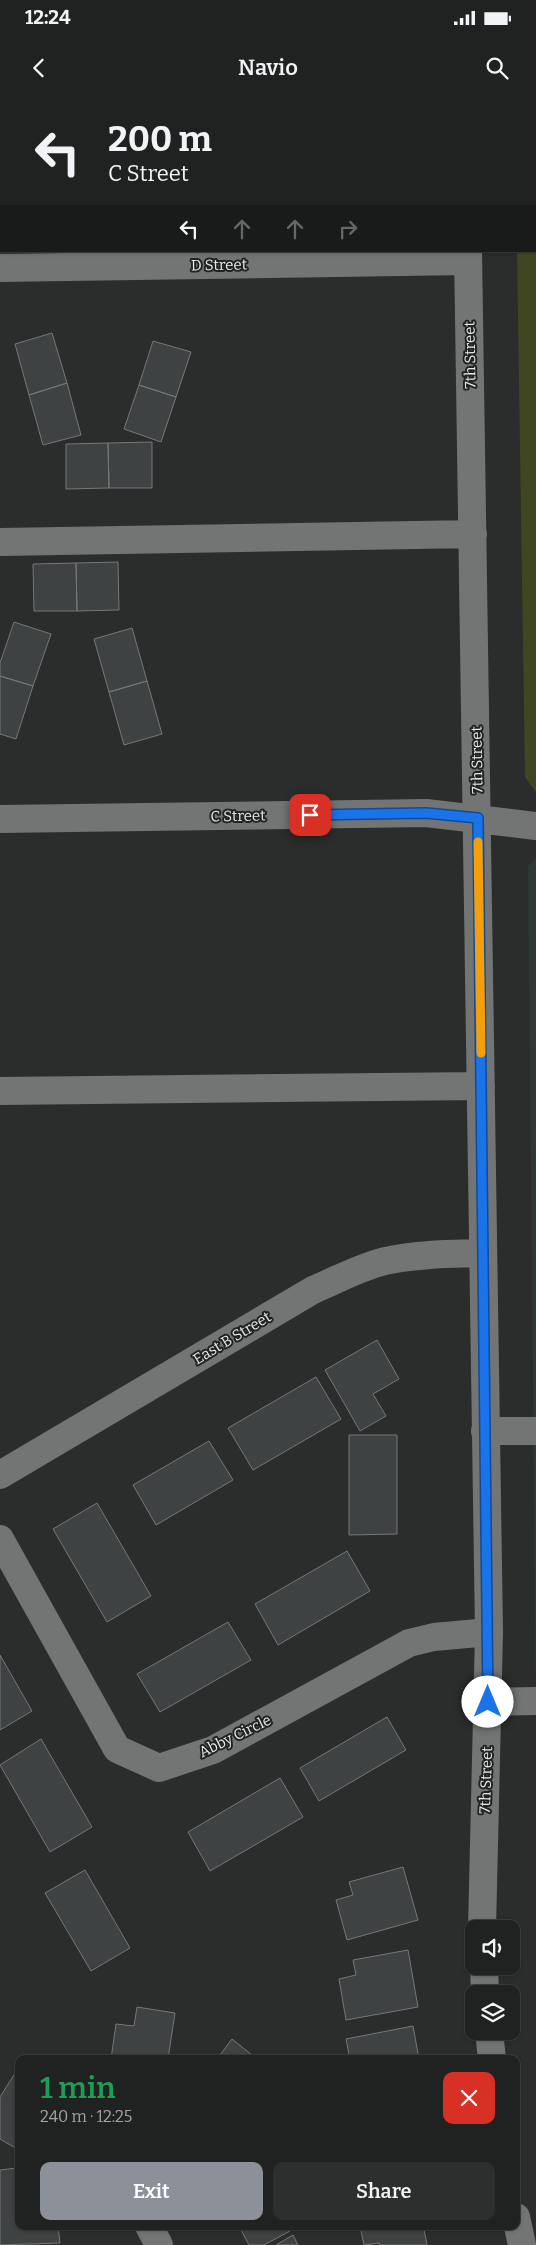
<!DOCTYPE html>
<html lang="en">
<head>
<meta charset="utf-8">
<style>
  :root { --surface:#202221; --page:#2d2f2e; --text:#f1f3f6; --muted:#a2a4a5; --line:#3d3f3f; --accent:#8c9099 }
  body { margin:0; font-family:Bitter,serif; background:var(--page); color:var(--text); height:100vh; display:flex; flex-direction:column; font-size:19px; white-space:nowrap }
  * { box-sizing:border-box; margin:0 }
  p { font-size:16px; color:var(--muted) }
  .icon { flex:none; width:28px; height:28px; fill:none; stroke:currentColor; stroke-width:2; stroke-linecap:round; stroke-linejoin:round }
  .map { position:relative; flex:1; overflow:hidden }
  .drawer { position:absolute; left:15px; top:1955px; width:505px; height:175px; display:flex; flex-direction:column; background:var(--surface); border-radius:10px; box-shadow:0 1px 4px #0004,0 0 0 1px var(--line) }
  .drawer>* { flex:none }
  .guide { position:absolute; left:0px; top:0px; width:536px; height:152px; box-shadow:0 1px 4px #0004,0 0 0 1px var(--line); background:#202221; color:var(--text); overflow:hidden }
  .tools { position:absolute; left:465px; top:1820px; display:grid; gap:10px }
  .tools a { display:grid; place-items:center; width:55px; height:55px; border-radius:10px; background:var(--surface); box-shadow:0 1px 4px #0004,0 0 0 1px var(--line); font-size:25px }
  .pin { position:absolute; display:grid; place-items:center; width:42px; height:42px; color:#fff; margin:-21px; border-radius:10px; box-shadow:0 2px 8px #0006 }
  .me { position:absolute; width:55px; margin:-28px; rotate:0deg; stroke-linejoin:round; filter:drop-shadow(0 0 4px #0008) }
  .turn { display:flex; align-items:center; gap:18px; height:105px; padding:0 25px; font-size:22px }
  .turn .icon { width:65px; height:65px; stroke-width:2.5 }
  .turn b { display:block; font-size:35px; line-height:42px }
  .lanes { display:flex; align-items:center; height:48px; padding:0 25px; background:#0003; justify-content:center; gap:25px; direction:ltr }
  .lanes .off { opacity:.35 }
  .round { display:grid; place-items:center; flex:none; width:52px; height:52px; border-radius:10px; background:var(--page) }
  .overview { display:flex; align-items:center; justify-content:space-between; height:85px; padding:0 25px }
  h1 { font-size:30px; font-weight:600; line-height:38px; color:#1e9e55 }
  .cta { display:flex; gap:10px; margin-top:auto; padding:10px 25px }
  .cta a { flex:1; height:58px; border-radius:10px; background:var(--accent); color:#fff; font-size:20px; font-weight:600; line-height:58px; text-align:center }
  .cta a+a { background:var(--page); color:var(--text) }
  .status { display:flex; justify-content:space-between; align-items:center; height:35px; padding:0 25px; background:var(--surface); direction:ltr }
  .status svg { height:14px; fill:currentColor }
  header { display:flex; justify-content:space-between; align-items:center; height:65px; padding:0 25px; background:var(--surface); font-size:22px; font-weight:600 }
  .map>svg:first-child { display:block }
</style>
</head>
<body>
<div class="status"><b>12:24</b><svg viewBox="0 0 49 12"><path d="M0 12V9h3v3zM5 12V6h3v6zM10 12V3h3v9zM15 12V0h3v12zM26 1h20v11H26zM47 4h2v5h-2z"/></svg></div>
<header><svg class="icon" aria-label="back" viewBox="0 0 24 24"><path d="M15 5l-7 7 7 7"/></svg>Navio<svg class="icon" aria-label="search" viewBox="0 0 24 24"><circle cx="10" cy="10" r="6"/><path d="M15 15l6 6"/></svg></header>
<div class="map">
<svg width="536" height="2145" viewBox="0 0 536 2145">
  <rect width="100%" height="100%" fill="#2a2d2c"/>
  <path fill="#2e3834" d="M536,758V1610L528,766Z"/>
  <path fill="#404720" d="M515,0H536V692L525,677L517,151H535V1Z"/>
  <path fill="#3f4242" stroke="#747878" d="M52,233L67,283L29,295L15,244Z
    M153,241L191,252L176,297L139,285Z
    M67,283L81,335L43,345L29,295Z
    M139,285L176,297L161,342L124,329Z
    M152,342V388H109L108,343Z
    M108,343L109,388L66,389V344Z
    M118,462L119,510L77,511L76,463Z
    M76,463L77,511H34L33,464Z
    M14,522L51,534L33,586L0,576V563Z
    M132,528L147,581L109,592L94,539Z
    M0,576L33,586L16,639L0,634Z
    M147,581L162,634L124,645L109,592Z
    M377,1240L399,1279L373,1294L386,1316L360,1331L325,1270Z
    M316,1277L341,1319L253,1370L228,1328Z
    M349,1335H397V1434L349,1435Z
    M209,1341L233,1380L156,1425L133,1385Z
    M97,1403L151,1496L107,1522L53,1429Z
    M347,1451L370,1491L278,1545L255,1504Z
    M228,1522L251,1560L160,1612L137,1574Z
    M0,1555L32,1611L0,1630Z
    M387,1617L406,1650L319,1701L300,1668Z
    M41,1639L92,1727L50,1752L0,1665Z
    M280,1678L303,1717L210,1771L188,1732Z
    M403,1767L418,1820L347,1840L336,1800L353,1795L349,1782Z
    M85,1770L130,1848L91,1871L45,1793Z
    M408,1850L418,1907L346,1920L339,1879L356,1875L353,1860Z
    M137,1907L175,1913L168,1959H111L116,1924L134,1926Z
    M413,1926L419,1959H350L346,1939Z
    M232,1939L257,1959H217Z
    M19,1967V2050L0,2039V1997Z
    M17,2068L19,2126H58L60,2143L0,2145V2070Z
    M239,2126H288L290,2131L264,2145H249Z
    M360,2126H436L424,2129L427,2145H380L379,2143L364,2145Z
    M293,2135L298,2145H276Z"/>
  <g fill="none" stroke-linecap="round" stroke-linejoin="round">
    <path stroke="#727574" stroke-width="28" d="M467,0V1
      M468,151L489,1532L482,1829
      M0,168L468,161
      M0,442L473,434
      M0,719L426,713L536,726
      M0,991L481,986
      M485,1331H536
      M0,1375L313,1190C337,1180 360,1167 385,1161C417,1154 450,1154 482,1153
      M0,1439L117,1649L159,1668L213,1650L409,1543L434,1537L489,1532
      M488,1602L536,1601
      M484,1866L485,1894
      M489,1931L492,1959
      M516,2117L522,2145
      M149,2126L159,2145"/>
  </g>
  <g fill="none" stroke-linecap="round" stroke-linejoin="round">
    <g stroke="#114b97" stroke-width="12">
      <path id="route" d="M310,715L426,713L478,718L488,1602"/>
    </g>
    <use href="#route" stroke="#1a73e8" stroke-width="9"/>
    <path stroke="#f59e0b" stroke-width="9" d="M478,742L481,953"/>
  </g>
  <g text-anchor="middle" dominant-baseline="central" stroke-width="4" stroke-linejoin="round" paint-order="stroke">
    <g font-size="15" fill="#e8eae9" stroke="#202322">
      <text transform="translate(219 165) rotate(-1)">D Street</text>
      <text transform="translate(470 255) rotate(-91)">7th Street</text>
      <text transform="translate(477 660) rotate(-91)">7th Street</text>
      <text transform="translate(238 716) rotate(-1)">C Street</text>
      <text transform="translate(232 1238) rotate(-31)">East B Street</text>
      <text transform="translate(235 1636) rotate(-26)">Abby Circle</text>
      <text transform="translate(486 1680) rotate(-88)">7th Street</text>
    </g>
  </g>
</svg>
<div class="tools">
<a><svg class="icon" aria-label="sound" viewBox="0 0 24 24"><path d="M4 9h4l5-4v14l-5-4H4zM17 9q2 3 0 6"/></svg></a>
<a><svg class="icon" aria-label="layers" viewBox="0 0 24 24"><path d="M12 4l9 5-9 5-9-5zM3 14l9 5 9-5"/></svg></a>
</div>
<div class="pin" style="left:310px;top:715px;background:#d93025"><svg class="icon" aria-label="arrive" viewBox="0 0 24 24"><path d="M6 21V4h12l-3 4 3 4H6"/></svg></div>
<svg class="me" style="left:488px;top:1602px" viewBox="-20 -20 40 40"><circle r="19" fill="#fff"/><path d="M0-13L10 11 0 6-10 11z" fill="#1a73e8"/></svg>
<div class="guide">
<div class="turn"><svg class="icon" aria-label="left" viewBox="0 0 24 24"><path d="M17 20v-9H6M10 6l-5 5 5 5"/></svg><div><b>200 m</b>C Street</div></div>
<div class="lanes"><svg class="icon" aria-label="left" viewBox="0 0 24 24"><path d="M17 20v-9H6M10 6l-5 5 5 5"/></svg><svg class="icon off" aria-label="ahead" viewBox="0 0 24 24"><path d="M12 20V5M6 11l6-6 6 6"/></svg><svg class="icon off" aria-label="ahead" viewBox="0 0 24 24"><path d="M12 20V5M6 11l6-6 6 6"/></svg><svg class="icon off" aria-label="right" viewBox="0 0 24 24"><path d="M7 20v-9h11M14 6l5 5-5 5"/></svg></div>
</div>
<section class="drawer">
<div class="overview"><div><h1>1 min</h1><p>240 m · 12:25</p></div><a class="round" style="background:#d93025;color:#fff"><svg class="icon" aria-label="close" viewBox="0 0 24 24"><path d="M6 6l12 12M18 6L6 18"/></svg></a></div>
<div class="cta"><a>Exit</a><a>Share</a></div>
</section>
</div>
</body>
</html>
